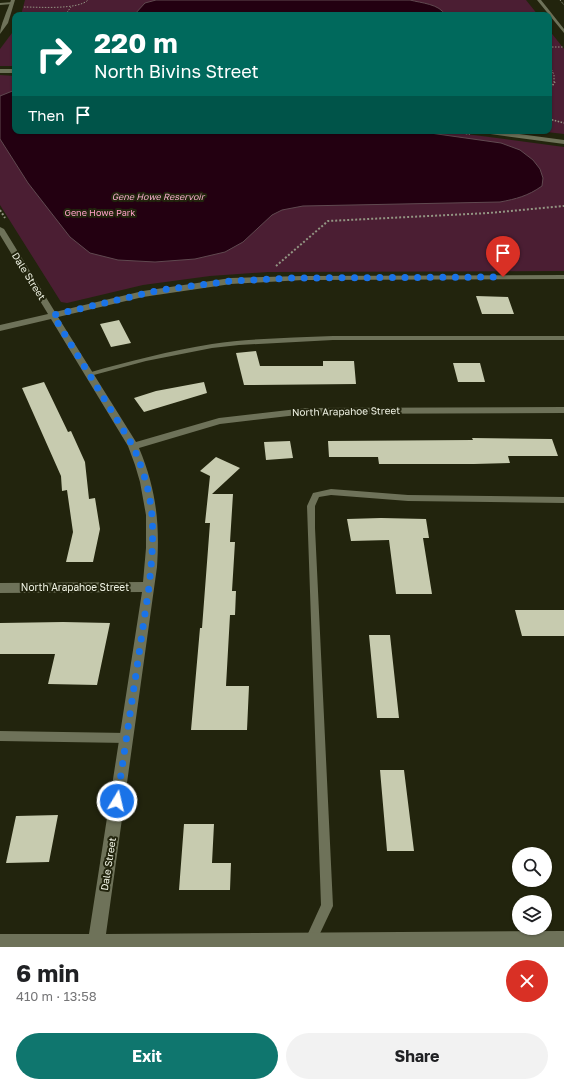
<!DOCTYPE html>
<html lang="en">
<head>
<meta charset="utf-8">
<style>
  :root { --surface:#fff; --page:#f2f2f2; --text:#202124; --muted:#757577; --accent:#0f766e }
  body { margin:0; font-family:"Golos Text",sans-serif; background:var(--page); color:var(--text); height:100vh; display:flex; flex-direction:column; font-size:15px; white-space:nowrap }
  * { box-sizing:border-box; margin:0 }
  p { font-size:13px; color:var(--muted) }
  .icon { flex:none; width:22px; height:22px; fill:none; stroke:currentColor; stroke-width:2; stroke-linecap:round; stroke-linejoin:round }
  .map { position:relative; height:947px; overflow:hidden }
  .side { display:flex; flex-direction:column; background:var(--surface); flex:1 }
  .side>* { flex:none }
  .guide { position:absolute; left:12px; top:12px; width:540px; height:122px; border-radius:8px; box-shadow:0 1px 3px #0004; background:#00695c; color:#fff; overflow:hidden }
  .controls { position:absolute; left:512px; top:847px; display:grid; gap:8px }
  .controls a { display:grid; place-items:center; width:40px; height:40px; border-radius:50%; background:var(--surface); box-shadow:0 1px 3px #0004; font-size:20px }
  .pin { position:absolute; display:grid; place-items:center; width:34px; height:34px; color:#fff; margin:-41px -17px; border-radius:50% 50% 50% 0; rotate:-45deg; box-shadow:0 0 4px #0007 }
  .pin .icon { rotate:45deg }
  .me { position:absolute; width:44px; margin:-22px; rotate:9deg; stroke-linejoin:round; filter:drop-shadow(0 0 3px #0008) }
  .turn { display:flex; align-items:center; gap:14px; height:84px; padding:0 16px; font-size:18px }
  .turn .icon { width:52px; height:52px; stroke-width:2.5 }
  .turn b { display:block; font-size:28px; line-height:34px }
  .then { display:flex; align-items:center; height:38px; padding:0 16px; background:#0003; gap:8px; font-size:15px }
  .round { display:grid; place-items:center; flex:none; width:42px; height:42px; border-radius:21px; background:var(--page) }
  .overview { display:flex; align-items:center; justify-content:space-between; height:68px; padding:0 16px }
  h1 { font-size:24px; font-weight:700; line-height:30px }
  .button { display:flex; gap:8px; margin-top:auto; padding:8px 16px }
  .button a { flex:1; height:46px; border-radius:24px; background:var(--accent); color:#fff; font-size:16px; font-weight:700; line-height:46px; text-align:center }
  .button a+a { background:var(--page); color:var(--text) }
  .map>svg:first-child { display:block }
</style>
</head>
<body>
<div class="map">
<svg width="564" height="947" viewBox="0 0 564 947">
  <rect width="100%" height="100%" fill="#22240d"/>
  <path fill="#4b1e33" d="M25,0H526L538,15H21Z
    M15,29V66H0V49Z
    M549,30L564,49V134L538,131H549Z
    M0,75L15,76V131H444L564,147V271L268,272L210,276L143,285L67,303L61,302L0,205Z"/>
  <path fill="#230011" stroke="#604950" d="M156,0H410C421,3 440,4 445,15H134L145,3Z
    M15,90V131H416L501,143L520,150L533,160L540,169L543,178L542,186C528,196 516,199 500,202L303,206L282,210L272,215L243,242L225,252L195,259L155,262L118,260L90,253L70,237L28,183L0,139V96Z"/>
  <path fill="#c7cbaf" d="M476,296L508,297L514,314H482Z
    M119,320L131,343L111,347L100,324Z
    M256,351L260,366H323V361H354L356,384L244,385L236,353Z
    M453,363H480L485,382H458Z
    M44,382L68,432L71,431L85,462L89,499L95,498L100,529L93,562H66L73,532L67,490L62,491L61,476L22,388Z
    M204,382L207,393L144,412L134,398L156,391Z
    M472,438L552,439L558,456H508L510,463L474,464H379L378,457H329L328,441L473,440Z
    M290,441L293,458L266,460L264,442Z
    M216,457L240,468L212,494H233L230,542H235L232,591H236L235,615H230L226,686H249L247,730H191L200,628H202L210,523H205L210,476L200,471Z
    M381,518L426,519L429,538H423L432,594H396L389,540L351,541L347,519Z
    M515,610H564V636H522Z
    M63,622L110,623L97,685L48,684L55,654H0V623Z
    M369,635H390L399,718H377Z
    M380,770H404L414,851H387Z
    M58,815L49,862L6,863L16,816Z
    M184,824H214L212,863H231L230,890H179Z"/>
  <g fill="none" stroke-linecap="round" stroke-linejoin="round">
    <path stroke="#939583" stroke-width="1" stroke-dasharray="1.5 1.5" stroke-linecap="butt" d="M560,0L564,5
      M24,7C39,7 78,10 88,0
      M65,15L71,7
      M549,47H564
      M549,64L554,75V83"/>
    <path stroke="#939583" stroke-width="1.5" stroke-dasharray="1.5 1.5" stroke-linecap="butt" d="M549,90L555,82
      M549,119L564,123
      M448,131L470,134"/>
    <path stroke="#939583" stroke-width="2" stroke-dasharray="2 2" stroke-linecap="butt" d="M0,210L5,218
      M276,266L328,221L489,213L564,206"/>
    <path fill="#6e7259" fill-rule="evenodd" d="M13,2L12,4L0,5V3Z
      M333,336H564V340H333L239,345L212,348L146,361L90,376L86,374L88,373C129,361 170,351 212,344C252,338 293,338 333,336Z
      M331,489L408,495L564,497V503L408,501L331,495L319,497L315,506V528L333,906L315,944L311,946L307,944L305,940L321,905L307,506L313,493Z
      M0,731L127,733L131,735L132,738L131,741L127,743L0,741Z"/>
    <path fill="#6e7259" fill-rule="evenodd" d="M11,0H15L8,23L0,34C0,26 8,9 11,0Z
      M0,227L4,229L55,312L143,291L231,278L303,276L564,275V279L303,280L231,284L143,297L58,317L136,442L219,418L306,408L564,407V413L306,414L220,424L139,448C156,489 160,522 157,567L106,934L564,931V947H0V934H89L142,592L0,593V583L143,582L146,548V515L140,482L135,465L128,446L51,319L0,331V325L48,314L0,235Z"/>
    <path fill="#6e7259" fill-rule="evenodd" d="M537,0H541L564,29V33Z
      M0,69H15V73H0Z
      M480,131H497L564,140V144L483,133Z"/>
  </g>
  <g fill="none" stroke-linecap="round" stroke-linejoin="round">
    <path stroke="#1a73e8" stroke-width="7" stroke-dasharray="0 12.6" d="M117,801L149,587C155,530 156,499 133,446L53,315L160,290L231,281L294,278L503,277"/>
  </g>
  <g text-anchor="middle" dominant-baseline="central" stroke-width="4" stroke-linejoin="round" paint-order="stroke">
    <g font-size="9" font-style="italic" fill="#f7afcc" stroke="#22240d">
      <text x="158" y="196">Gene Howe Reservoir</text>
    </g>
    <g font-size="9" fill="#fea0c7" stroke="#22240d">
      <text x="100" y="212">Gene Howe Park</text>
    </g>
    <g font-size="10" fill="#eff2e3" stroke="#22240d">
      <text transform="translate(29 276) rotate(58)">Dale Street</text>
      <text transform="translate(346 411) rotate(-1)">North Arapahoe Street</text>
      <text x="75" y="587">North Arapahoe Street</text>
      <text transform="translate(108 864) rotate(-81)">Dale Street</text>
    </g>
  </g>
</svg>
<div class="controls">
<a><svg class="icon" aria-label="search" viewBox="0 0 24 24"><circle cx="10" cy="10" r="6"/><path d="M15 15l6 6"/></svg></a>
<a><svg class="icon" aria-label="layers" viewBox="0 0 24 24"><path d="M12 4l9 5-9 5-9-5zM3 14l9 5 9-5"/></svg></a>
</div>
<div class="pin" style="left:503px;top:277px;background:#d93025"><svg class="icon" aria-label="arrive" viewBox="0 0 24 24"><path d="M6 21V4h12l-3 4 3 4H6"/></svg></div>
<svg class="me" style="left:117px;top:801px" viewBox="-20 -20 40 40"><circle r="17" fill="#1a73e8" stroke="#fff" stroke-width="3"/><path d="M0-11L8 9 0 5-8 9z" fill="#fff"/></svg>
<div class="guide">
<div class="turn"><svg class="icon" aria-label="right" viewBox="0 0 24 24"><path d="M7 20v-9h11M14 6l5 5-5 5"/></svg><div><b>220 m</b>North Bivins Street</div></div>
<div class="then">Then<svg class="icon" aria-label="arrive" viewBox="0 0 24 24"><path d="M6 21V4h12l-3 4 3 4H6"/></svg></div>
</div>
</div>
<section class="side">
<div class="overview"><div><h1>6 min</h1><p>410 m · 13:58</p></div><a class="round" style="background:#d93025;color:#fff"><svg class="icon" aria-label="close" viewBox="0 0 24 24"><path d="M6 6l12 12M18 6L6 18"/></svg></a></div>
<div class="button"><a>Exit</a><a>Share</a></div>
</section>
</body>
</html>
